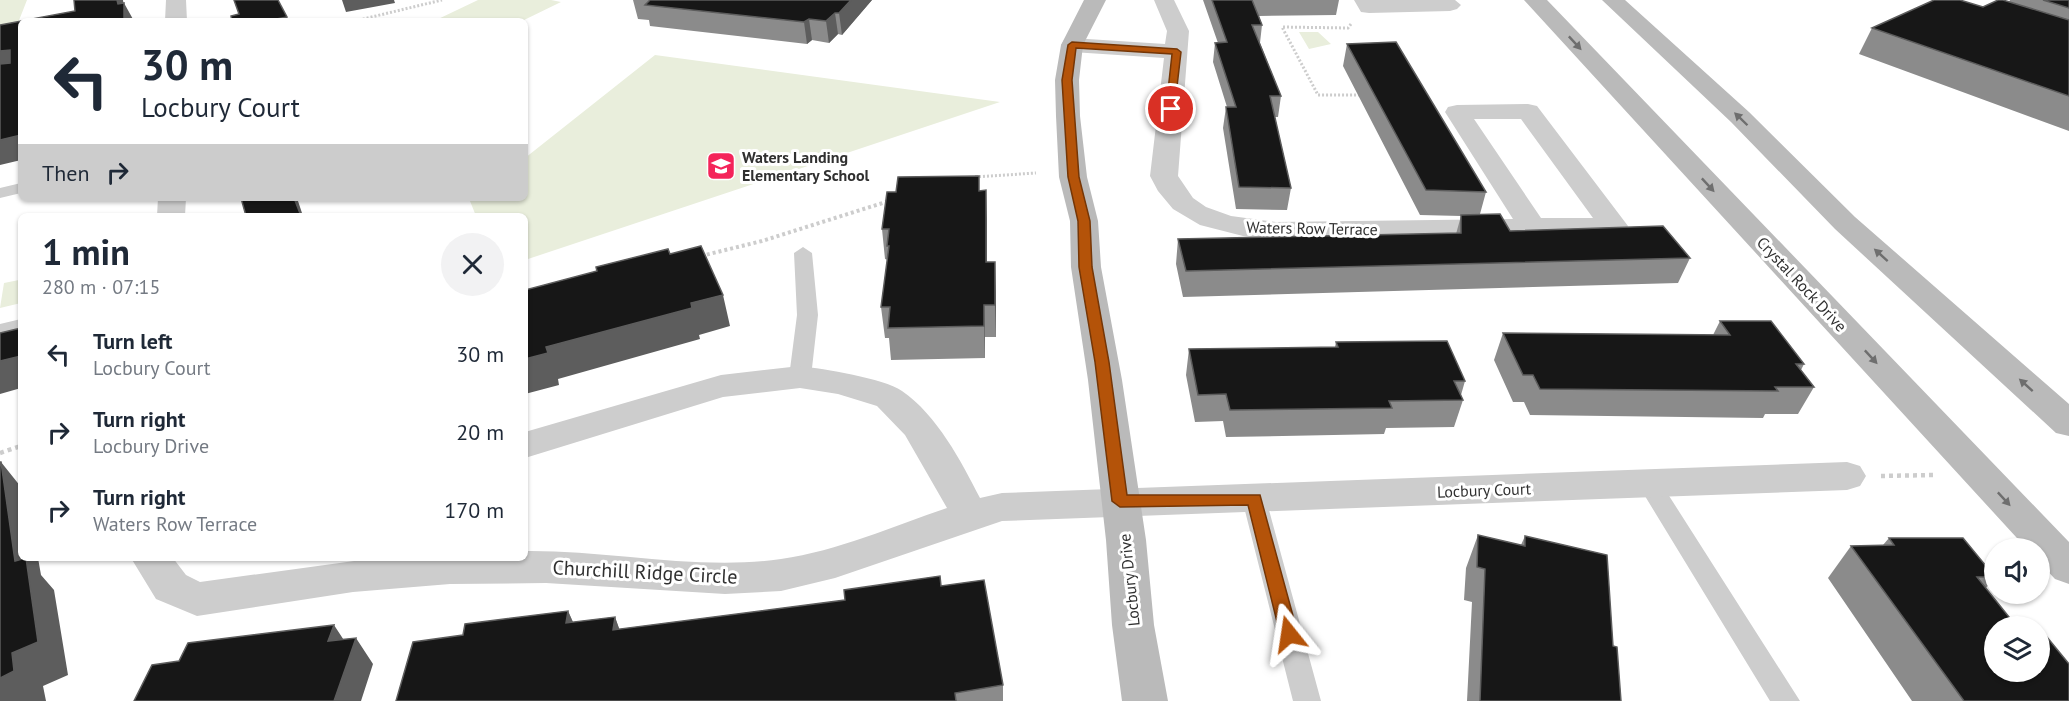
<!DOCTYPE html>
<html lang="en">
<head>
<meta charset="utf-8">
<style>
  :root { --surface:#fff; --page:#f2f2f3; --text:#1f2937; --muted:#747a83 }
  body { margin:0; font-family:"PT Sans",sans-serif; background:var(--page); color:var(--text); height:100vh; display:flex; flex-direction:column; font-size:22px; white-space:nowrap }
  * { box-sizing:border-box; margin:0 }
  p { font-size:20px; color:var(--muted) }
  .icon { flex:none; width:33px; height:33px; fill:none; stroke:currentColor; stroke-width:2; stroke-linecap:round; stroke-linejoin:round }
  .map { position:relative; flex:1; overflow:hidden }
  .side { position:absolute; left:18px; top:213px; width:510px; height:348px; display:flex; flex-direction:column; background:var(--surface); border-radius:9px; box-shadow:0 2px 4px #0004 }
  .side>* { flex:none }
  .hud { position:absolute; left:18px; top:18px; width:510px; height:183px; border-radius:9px; box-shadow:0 2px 4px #0004; background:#fff; color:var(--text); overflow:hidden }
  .tools { position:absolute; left:1984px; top:538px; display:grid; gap:12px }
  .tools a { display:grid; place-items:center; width:66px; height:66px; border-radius:50%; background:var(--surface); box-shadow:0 2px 4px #0004; font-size:30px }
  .pin { position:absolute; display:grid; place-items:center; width:51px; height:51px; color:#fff; margin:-26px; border:3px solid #fff; border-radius:50%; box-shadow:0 2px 6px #0007 }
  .me { position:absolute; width:66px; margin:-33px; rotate:345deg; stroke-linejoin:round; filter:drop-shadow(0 0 4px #0008) }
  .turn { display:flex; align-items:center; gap:21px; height:126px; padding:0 24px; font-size:27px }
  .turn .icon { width:78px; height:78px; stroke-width:2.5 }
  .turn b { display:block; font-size:42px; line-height:51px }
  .then { display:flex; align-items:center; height:57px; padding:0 24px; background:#0003; gap:12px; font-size:22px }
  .round { display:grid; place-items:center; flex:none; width:63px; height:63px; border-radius:32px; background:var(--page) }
  .head { display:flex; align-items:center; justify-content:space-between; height:102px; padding:0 24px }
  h1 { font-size:36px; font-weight:600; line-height:45px }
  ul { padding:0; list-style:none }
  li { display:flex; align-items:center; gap:18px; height:78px; padding:0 24px }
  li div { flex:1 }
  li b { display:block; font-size:22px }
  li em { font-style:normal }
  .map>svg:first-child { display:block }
</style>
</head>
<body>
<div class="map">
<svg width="2069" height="701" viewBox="0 0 2069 701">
  <rect width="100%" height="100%" fill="#fff"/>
  <path fill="#e9eedc" d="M0,0H27L9,46L0,48Z
    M478,0H551L561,2L522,21H434Z
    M1299,32H1318L1331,44L1309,49Z
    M655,55L1000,102L525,260V216H476L470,201L474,198H525V158Z
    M21,277V303L0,308L4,283L19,280Z"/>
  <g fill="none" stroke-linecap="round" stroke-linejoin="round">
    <path stroke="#cdcdcd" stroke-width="3" stroke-dasharray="2 2" stroke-linecap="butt" d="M355,21L442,0
      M1351,24L1348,28L1282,27L1318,95H1361
      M975,177L1036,173"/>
    <path stroke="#cdcdcd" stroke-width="4" stroke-dasharray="3 3" stroke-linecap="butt" d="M975,177H980
      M701,256L762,241L889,201"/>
    <path stroke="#cdcdcd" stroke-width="4.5" stroke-dasharray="4 4" stroke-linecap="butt" d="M0,453L21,446
      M1881,476L1933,475"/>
    <path fill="#cdcdcd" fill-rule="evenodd" d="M21,183V193L0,198V188Z
      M803,247L812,253L818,315L811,377L808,382H792L789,377L797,315L794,253Z
      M21,319V332L0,337V324Z
      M1649,474L1657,477L1800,701H1770L1637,483L1641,477Z
      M1254,490L1263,493L1266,499L1321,701H1293L1242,499L1245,493Z"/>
    <path fill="#cdcdcd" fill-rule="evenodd" d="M166,0H186L187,21H165Z
      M1154,0H1174L1189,31L1178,176L1193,198L1206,207L1231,216L1276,222L1513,219L1445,112L1448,107L1457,105L1528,104L1537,106L1628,226L1624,232L1614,235L1276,240L1243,236L1200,225L1173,209L1158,191L1150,176L1164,58L1072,52L1064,50L1061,45L1064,40L1072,38L1165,44L1167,31ZM1474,119H1521L1593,218H1541Z
      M1354,0H1455L1461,5L1457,9L1450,11L1369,13L1361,12Z
      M158,198H186L185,216H157Z
      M800,366C824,369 883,378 902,391C937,415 961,461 980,498L1002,493L1847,462L1860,466L1866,476L1860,486L1847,490L1002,521L835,578L781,591L725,594L546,583L450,584L353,592L197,616L156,599L131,558H173L186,575L200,582L376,558H525V551C609,550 698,571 781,559C838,551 893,526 947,508L905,435L877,406L838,394L800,388L723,397L525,458V432L721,375Z"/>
    <path fill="#bababa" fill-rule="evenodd" d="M1084,0H1106L1083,45L1079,80L1080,116L1087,177L1098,221L1101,267L1122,380L1146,540L1154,625L1168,701H1122L1112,625L1106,540L1088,380L1071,267L1070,221L1059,177L1056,116L1055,80L1061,45Z
      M1524,0H1547L2069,542V584L2055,579L2040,563V549H2027Z
      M1602,0H1625L1749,112L1855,217L2069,404V436L2056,433L1835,229L1731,122Z"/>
  </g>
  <path fill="#8b8b8b" d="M633,0H872L842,35L838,34L829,43L812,40L807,44L650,26L649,20L638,19Z
    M1203,0H1339L1336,15L1259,16L1262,25L1260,43L1281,96L1278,117H1275L1291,188L1287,210L1236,209L1223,128L1226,107H1227L1213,62L1215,43H1218Z
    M2010,0H2069V131L1859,54L1872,28L1983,7L2009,2Z
    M1347,44L1486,192L1480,214L1510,231L1690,258L1678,283L1183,297L1176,264L1178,239L1456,234L1461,216L1420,215L1343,66Z
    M980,191L987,220V262L996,293V337H985V358L891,360L889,338H885L881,307L888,260L885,259L882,229Z
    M1720,321L1804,364L1801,370L1814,387L1798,414H1765L1763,418L1530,415L1524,402H1513L1494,360L1503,333L1713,335Z
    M1336,342L1465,381L1461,395L1463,400L1454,427L1386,428L1384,434L1226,437L1223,421L1195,422L1186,375L1189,349L1335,347Z
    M1478,535L1521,545L1525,536L1613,646L1621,701H1467L1472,602L1464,600L1466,568Z
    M1889,538L1995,577L1986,588L1995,627L2069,701H1912L1828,578L1851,546L1883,545Z
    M941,586L1003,685V701H396L463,635L568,611L573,622L615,617L619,629L845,600Z"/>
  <path fill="#5d5d5d" d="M117,0H123L124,7V3L134,21H124Z
    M342,0H394L395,3L346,12Z
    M851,0H872L842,35L839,13Z
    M835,13L838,34L829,43L826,21Z
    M287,17L288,21H266Z
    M809,19L812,40L807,44L804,22Z
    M10,50L21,68L0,75V51Z
    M21,135V160L0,165V140Z
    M986,190L987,220V293L986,262Z
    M294,198H297L303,216H301Z
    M995,262L996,293V337L995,305Z
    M723,295L730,326L699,335L700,339L558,379L559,385L525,394V359L546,347L691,303Z
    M984,305L985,337V358L984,326Z
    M21,356V388L0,394V361Z
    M1,462L21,487V558H38L41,575L54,590L68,675L43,686L46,701H0V678L12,653L15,561Z
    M568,611L582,643L566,623Z
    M615,617L627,650L613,630Z
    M334,625L351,651L356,638L373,664L361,701H334L328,641Z"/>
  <path fill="#171717" stroke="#5d5d5d" stroke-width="1.5" d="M74,0H117L118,4L124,3V21H21V135L0,140V64L10,63V50L0,51V25L75,11Z
    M234,0H278L287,17L266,21H232L231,16L239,14Z
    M650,0H851L839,13H835L826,21L809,19L804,22L645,5Z
    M1212,0H1252L1262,25H1252L1281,96H1270L1291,188L1239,187L1226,107H1236L1215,43L1227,42Z
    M1934,0H1960L1983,7L1998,0H2003L2069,20V96L1872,28Z
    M2043,0H2069V8Z
    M1396,42L1486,192L1426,190L1347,44Z
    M979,176V191L986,190V262H995V305H984V326L888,328L890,307H881L889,246H887L889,229H882L887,192H896L898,177Z
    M241,198H294L301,216H246Z
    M1500,214L1510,231L1663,226L1690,258L1186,271L1178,239L1461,233V215Z
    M701,246L723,295L691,303L692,308L546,347L548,353L525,359V290L597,271L596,267L668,249L670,254Z
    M1720,321H1771L1804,364H1796L1814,387H1775L1778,391L1540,389L1533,375H1523L1503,333L1730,335Z
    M21,328V356L0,361V333Z
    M1447,341L1465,381H1454L1463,400L1389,401L1392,408L1230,410L1226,394L1198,395L1189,349L1338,347L1336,342Z
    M0,462H1L15,561L26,558L38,642L12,653L14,671L0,678Z
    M1478,535L1525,546V536L1607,555L1613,646L1617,647L1621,701H1480L1485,569L1477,567Z
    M1889,538H1963L1995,577H1977L2017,627H1995V672H2040V631H2042L2069,664V701H1964L1851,546L1894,545Z
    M940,576L941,586L984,580L1003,685L955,693L956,701H396L413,642L463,635L465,624L568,611L566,623L615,617L613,630L845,600L844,590Z
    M334,625L328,641L356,638L334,701H134L152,665L179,661L188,643Z"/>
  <defs><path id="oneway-solid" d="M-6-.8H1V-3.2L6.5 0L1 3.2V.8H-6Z" transform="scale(1.5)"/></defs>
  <g fill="#6e6e6e">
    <use href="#oneway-solid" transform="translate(1575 43) rotate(47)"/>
    <use href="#oneway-solid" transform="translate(1741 119) rotate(-136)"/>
    <use href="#oneway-solid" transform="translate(1708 185) rotate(47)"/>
    <use href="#oneway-solid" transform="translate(1881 255) rotate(-138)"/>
    <use href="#oneway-solid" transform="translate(1871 357) rotate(47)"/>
    <use href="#oneway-solid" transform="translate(2026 385) rotate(-138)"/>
    <use href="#oneway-solid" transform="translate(2004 499) rotate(47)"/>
  </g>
  <path fill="#b45309" stroke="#753606" stroke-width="1.5" d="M1072,42L1177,49L1181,52L1174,112L1166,109L1172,54L1076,48L1072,80L1079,177L1090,221L1092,267L1109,362L1127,495H1260L1298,634L1295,639L1289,641L1283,639L1280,634L1248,505L1120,507L1112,501L1095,362L1079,267L1078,221L1068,177L1062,80L1068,45Z"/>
  <defs>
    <g id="school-square" transform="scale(1.5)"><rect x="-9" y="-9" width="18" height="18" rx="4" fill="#f4245a" stroke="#fff"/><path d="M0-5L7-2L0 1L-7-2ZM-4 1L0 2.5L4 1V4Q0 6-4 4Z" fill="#fff"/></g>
  </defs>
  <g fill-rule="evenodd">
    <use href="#school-square" x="721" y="166"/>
  </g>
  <g text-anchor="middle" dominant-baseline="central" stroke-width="6" stroke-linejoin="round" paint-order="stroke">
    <g font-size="16" font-weight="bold" fill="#303030" stroke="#fff" text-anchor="start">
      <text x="742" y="157">Waters Landing<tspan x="742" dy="18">Elementary School</tspan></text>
    </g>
    <g font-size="16" fill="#303030" stroke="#fff">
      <text transform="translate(1312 228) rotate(1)">Waters Row Terrace</text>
      <text transform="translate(1802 284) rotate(47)">Crystal Rock Drive</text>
      <text transform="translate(1484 490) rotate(-2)">Locbury Court</text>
      <text transform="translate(1129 580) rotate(-96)">Locbury Drive</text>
    </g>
    <g font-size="20" fill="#303030" stroke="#fff">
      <text transform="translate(645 572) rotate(3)">Churchill Ridge Circle</text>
    </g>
  </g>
</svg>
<div class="tools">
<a><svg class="icon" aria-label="sound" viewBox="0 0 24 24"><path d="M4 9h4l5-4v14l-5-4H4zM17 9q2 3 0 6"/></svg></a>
<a><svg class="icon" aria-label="layers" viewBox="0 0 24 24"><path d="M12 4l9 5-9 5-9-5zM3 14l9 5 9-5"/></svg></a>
</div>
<div class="pin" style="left:1171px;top:109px;background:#d93025"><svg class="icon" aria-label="arrive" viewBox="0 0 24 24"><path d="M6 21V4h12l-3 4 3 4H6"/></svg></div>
<svg class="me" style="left:1289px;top:634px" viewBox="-20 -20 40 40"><path d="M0-17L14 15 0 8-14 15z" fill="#b45309" stroke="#fff" stroke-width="4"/></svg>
<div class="hud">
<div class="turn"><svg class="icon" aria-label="left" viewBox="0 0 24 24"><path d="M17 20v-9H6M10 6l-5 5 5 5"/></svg><div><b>30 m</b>Locbury Court</div></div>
<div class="then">Then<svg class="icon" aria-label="right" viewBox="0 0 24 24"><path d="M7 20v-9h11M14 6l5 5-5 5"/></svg></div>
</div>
<section class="side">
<div class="head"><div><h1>1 min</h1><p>280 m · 07:15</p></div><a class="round"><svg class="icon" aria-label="close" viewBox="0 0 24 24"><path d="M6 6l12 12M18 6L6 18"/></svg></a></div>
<ul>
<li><svg class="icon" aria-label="left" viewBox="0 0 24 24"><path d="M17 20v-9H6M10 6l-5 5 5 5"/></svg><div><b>Turn left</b><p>Locbury Court</p></div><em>30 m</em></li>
<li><svg class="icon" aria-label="right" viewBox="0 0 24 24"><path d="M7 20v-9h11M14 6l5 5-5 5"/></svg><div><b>Turn right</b><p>Locbury Drive</p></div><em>20 m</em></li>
<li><svg class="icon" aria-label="right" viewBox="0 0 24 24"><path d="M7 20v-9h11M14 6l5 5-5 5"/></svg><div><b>Turn right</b><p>Waters Row Terrace</p></div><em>170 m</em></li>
</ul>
</section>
</div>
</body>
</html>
